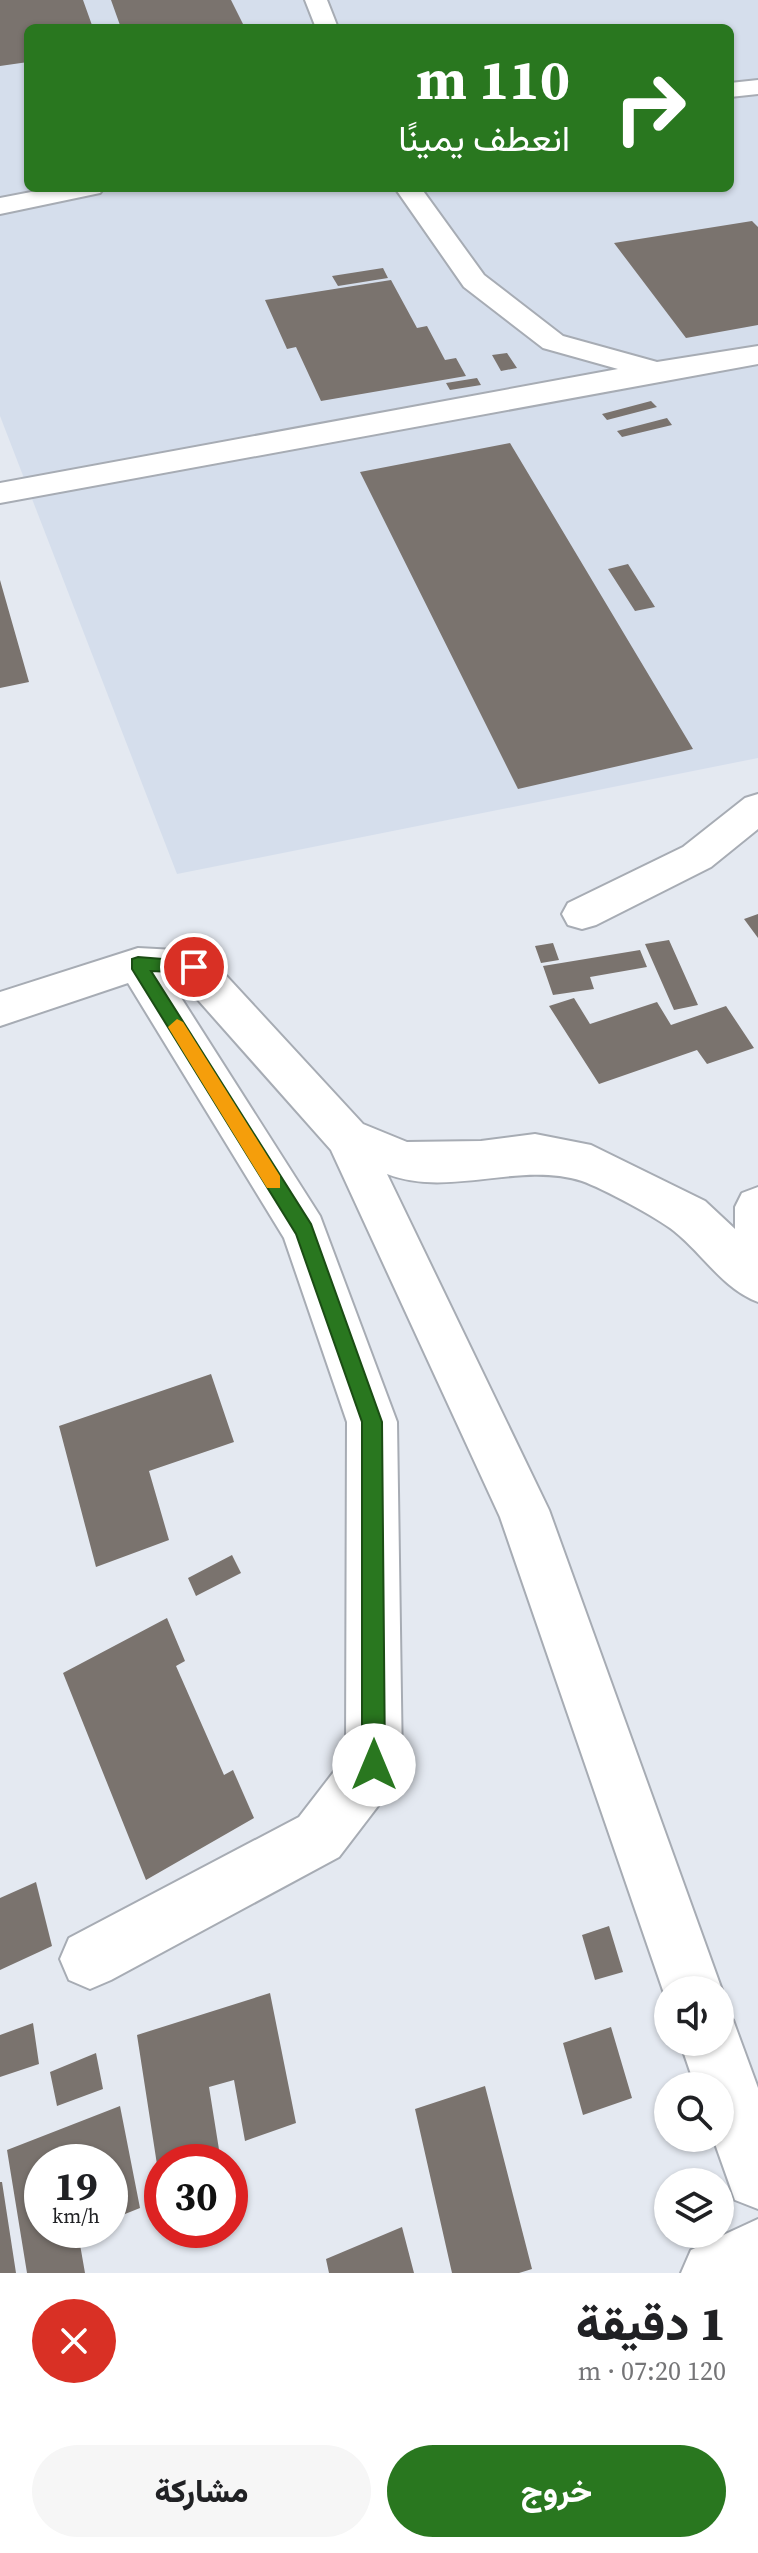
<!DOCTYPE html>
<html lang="ar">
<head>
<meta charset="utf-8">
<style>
  :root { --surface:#fff; --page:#f6f6f6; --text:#202124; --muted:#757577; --accent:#29771f }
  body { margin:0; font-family:"Source Serif 4",Vazirmatn,serif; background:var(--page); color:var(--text); direction:rtl; height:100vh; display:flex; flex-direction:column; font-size:30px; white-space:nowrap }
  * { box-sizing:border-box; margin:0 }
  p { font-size:26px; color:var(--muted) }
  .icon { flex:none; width:44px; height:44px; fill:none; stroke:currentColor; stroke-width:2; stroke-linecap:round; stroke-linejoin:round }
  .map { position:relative; height:2273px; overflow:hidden; direction:ltr }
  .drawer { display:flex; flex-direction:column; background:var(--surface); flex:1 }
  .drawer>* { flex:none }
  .top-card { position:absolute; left:24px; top:24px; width:710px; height:168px; border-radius:12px; box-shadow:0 2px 6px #0004; direction:rtl; background:#29771f; color:#fff; overflow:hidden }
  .controls { position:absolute; left:654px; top:1976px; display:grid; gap:16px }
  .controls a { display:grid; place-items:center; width:80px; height:80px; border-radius:50%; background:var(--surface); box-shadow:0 2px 6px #0004; font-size:40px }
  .speed { position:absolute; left:24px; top:2144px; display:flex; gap:16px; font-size:40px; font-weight:700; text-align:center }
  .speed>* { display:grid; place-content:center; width:104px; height:104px; border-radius:50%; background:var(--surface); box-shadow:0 2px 6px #0004; line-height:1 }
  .speed small { font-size:20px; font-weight:400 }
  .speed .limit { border:12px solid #d22; background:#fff; color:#111 }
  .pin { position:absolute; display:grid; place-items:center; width:68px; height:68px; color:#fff; margin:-34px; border:4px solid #fff; border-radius:50%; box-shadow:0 2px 8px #0007 }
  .me { position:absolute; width:88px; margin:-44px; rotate:0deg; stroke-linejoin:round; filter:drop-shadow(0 0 6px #0008) }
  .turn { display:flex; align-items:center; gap:28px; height:168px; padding:0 32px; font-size:36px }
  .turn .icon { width:104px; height:104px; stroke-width:2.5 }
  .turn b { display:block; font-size:56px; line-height:68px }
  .round { display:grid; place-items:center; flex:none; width:84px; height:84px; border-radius:42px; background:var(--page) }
  .summary { display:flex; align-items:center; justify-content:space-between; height:136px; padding:0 32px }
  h1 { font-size:48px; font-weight:800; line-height:60px }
  .button { display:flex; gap:16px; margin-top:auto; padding:16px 32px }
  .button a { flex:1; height:92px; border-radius:48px; background:var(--accent); color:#fff; font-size:32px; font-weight:800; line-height:92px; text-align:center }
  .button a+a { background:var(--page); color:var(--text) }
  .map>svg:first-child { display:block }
</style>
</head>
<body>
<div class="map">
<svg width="758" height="2273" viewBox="0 0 758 2273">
  <rect width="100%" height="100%" fill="#e4e9f1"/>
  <path fill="#d5deec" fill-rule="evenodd" d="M0,0H758V758L177,874L0,416ZM28,28H730V188H28Z"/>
  <path fill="#7a736e" d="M0,0H83L93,28H28V62L0,66Z
    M111,0H231L245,28H121Z
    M752,221L758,227V325L686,338L614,243Z
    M383,268L388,278L338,286L332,276Z
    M391,280L417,328L427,326L445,360L456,358L466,376L321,401L296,347L287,349L265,300Z
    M507,353L517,368L501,371L492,355Z
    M477,378L481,385L450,390L446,383Z
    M651,401L657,407L607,420L602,414Z
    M667,418L672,425L622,437L617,431Z
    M510,443L693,749L518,789L360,472Z
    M628,564L655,607L635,611L608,569Z
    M0,580L29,682L0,688Z
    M758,914V938L744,919Z
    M669,940L698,1005L674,1010L645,944Z
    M553,943L559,960L541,963L535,946Z
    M640,950L647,967L590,977L594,989L553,995L543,966Z
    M574,998L590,1024L657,1002L671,1025L726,1006L754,1048L707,1064L697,1050L599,1084L549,1006Z
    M211,1374L234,1442L149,1471L169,1540L96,1567L59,1426Z
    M232,1555L241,1573L196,1596L188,1578Z
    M167,1618L185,1661L176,1666L224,1775L233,1770L254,1818L146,1880L63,1673Z
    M36,1882L52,1946L0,1970V1898Z
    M609,1926L623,1972L595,1980L582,1935Z
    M270,1993L296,2123L245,2141L234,2080L209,2087L221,2162H162L160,2184L137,2035Z
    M33,2023L39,2064L0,2077V2035Z
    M611,2027L632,2098L583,2115L563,2043Z
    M96,2053L103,2089L57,2106L50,2072Z
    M485,2086L532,2269L519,2273H452L415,2109Z
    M120,2106L140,2208L110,2220V2162H42V2230H85L78,2233L85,2273H27L7,2150Z
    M0,2182H2L16,2273H0Z
    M402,2227L414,2273H329L326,2259Z"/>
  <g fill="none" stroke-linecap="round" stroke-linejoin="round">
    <g stroke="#a7acb4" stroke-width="4">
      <path id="street" d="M305,0H327L338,28H316Z
        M758,80V94L730,97V83Z
        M52,188H104L100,193L0,214V198Z
        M395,188H421L484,275L563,336L657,362L758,346V364L0,503V483L618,369L543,348L464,287Z
        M758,794V829L711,867L596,925L582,929L568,925L562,914L568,903L683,847L745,798Z
        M138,948L194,951L208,956L363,1124L407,1142L481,1141L535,1134L591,1145L705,1201L735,1229V1207L742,1193L758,1187V1302C723,1289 703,1254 674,1231C658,1218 602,1188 582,1181C518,1161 449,1198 387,1174L549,1510L722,1990L720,1995V1990H668V2005L500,1517L331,1150L183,983L171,982L320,1216L397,1422L402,1765L394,1785L339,1857L111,1980L90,1989L69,1980L60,1959L69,1938L299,1817L346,1756L347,1422L284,1238L128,983L0,1026V992Z
        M720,2015L733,2020L758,2088V2209L735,2200L713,2138H720V2086H695L680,2042H720Z
        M758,2219V2273H681L691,2250Z"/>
    </g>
    <use href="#street" fill="#fff" fill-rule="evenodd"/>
  </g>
  <path fill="#29771f" stroke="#1b4d14" stroke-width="2" d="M138,957L200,962L203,967L194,973L151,971L311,1224L382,1422L385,1765L382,1773L374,1777L365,1773L362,1765V1422L296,1234L132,969V959Z"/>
  <path fill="#f59e0b" d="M177,1019L183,1022L280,1176V1188H267L171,1032L168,1027Z"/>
</svg>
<div class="controls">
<a><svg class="icon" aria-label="sound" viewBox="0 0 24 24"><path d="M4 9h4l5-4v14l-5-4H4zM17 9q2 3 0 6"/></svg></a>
<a><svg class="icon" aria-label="search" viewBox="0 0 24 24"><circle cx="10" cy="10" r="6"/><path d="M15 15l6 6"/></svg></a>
<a><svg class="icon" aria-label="layers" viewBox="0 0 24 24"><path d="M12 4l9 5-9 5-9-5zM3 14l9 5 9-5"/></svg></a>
</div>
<div class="speed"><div>19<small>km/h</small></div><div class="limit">30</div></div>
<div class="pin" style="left:194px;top:967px;background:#d93025"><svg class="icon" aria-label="arrive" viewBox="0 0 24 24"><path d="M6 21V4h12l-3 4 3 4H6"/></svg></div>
<svg class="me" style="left:374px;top:1765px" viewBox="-20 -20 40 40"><circle r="19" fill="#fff"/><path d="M0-13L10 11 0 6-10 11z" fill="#29771f"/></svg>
<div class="top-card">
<div class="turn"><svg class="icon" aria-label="right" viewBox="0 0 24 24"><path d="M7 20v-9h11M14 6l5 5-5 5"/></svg><div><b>110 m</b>انعطف يمينًا</div></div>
</div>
</div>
<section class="drawer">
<div class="summary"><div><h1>1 دقيقة</h1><p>120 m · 07:20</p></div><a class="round" style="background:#d93025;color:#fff"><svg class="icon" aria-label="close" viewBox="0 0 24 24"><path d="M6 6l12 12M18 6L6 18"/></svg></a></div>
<div class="button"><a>خروج</a><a>مشاركة</a></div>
</section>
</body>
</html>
